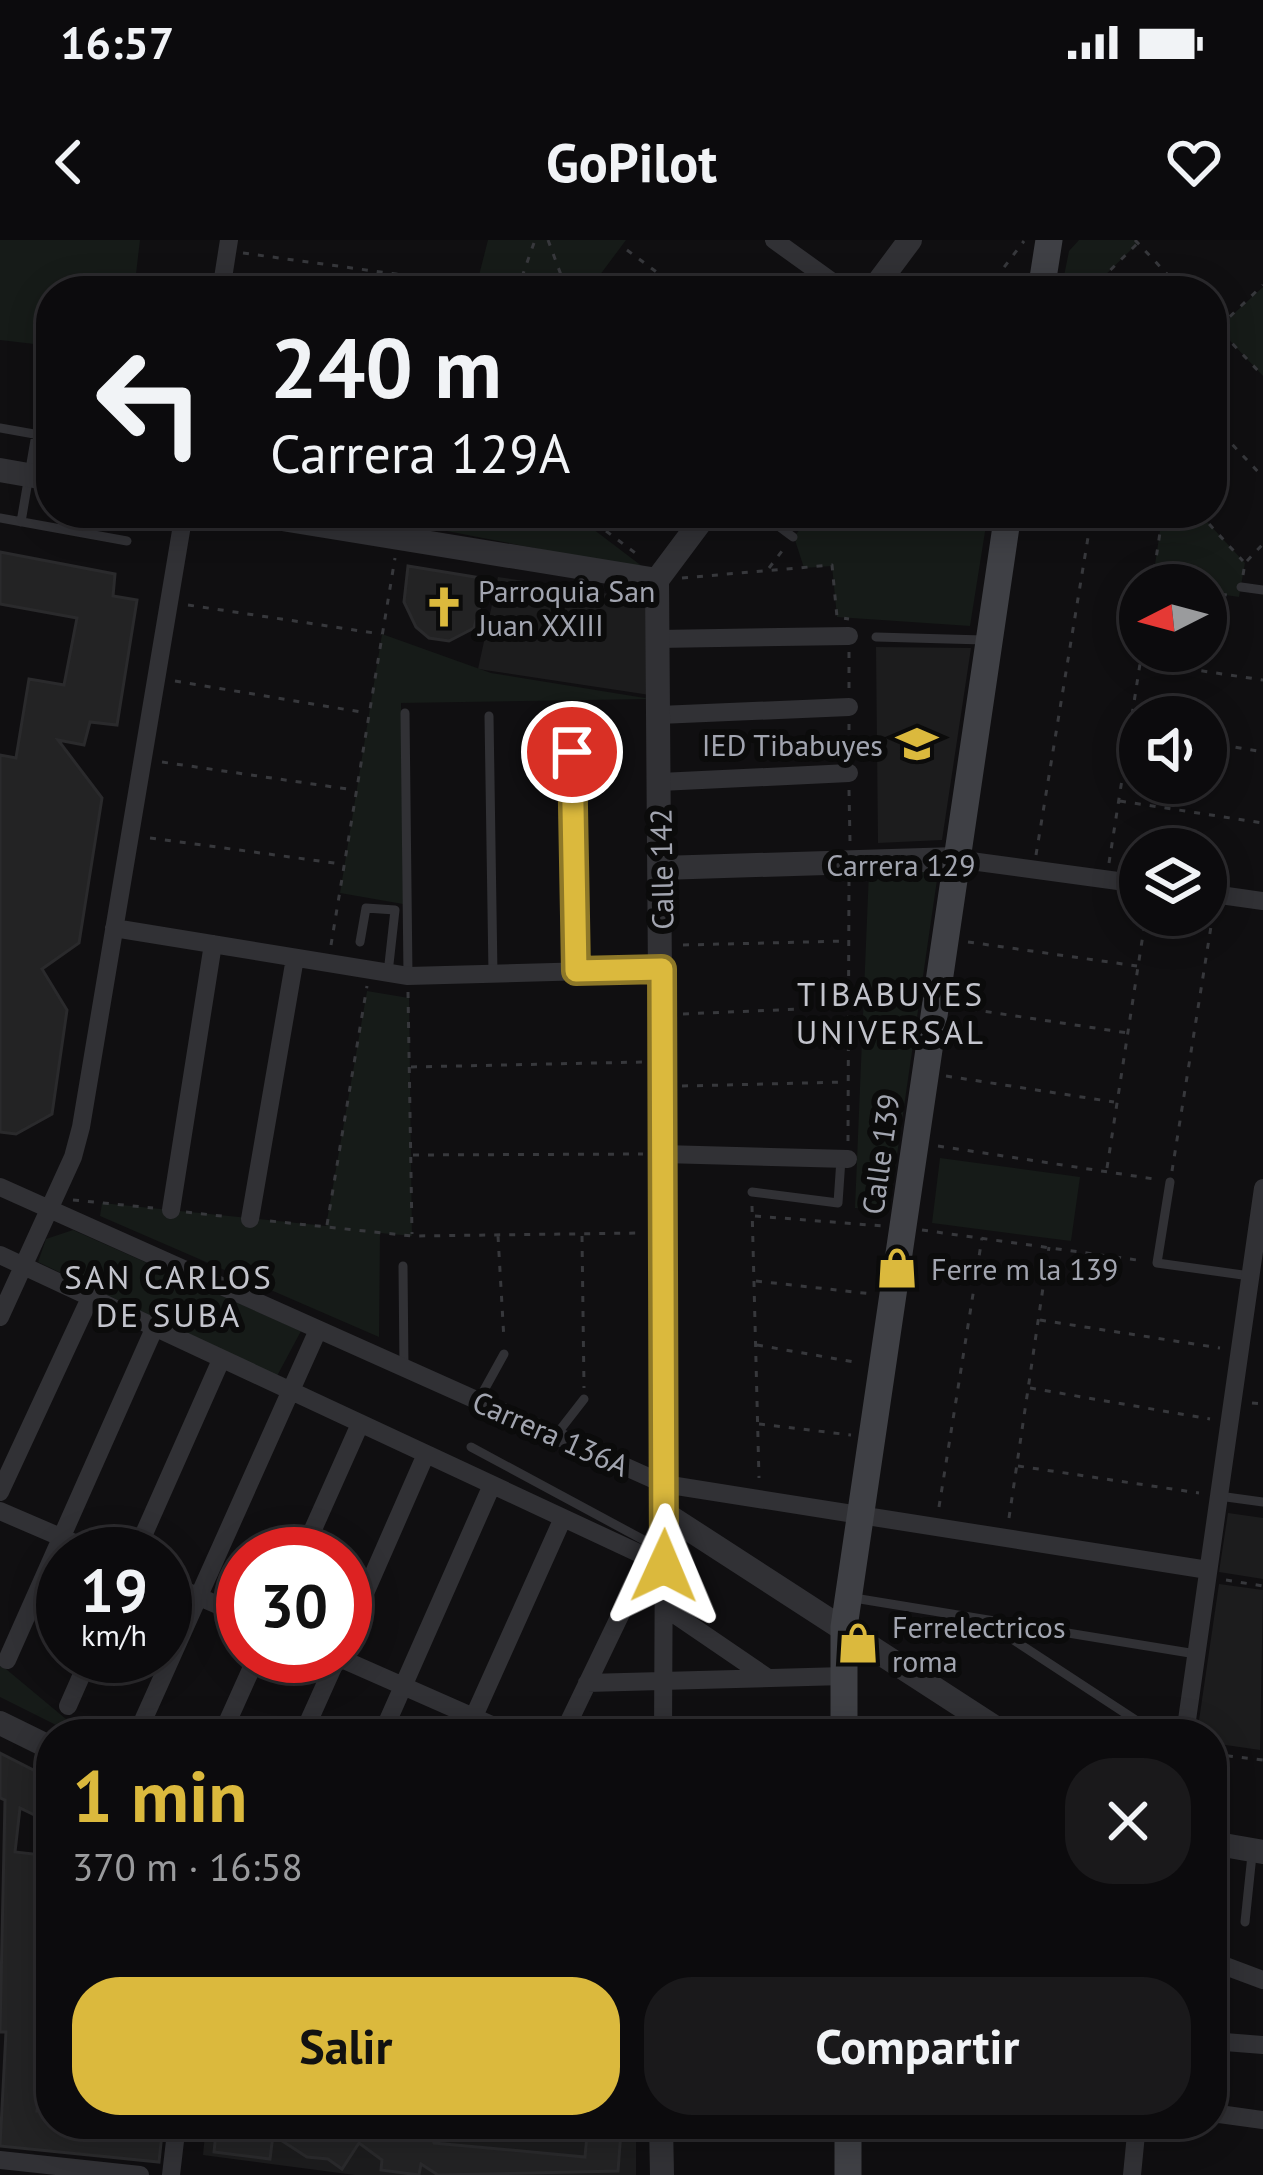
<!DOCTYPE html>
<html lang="es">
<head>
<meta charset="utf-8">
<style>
  :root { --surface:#0c0b0d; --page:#1a191b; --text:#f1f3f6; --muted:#9a9b9d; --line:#2c2b2e; --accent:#dbb93d }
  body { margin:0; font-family:"PT Sans",sans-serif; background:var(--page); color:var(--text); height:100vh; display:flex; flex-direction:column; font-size:45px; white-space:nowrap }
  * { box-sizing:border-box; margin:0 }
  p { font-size:39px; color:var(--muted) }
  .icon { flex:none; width:66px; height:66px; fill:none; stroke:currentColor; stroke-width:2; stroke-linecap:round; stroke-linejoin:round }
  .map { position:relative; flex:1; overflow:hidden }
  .sheet { position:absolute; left:36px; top:1479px; width:1191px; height:420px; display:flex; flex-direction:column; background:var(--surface); border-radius:48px; box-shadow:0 6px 30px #0003,0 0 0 3px var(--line) }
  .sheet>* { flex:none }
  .hud { position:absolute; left:36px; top:36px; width:1191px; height:252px; border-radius:48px; box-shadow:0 6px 30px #0003,0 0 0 3px var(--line); background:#0c0b0d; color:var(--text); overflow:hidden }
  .needle { width:78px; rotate:264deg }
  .fabs { position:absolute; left:1119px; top:324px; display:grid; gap:24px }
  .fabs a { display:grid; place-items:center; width:108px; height:108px; border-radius:50%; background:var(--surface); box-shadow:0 6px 30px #0003,0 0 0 3px var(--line); font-size:60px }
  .speed { position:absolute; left:36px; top:1287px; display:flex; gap:24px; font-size:60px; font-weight:700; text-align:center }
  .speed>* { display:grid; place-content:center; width:156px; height:156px; border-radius:50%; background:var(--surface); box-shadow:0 6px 30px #0003,0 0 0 3px var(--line); line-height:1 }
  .speed small { font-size:30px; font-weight:400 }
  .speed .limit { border:18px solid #d22; background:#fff; color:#111 }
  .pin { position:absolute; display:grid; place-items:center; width:102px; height:102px; color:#fff; margin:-51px; border:6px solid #fff; border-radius:50%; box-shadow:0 3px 12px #0007 }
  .me { position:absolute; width:132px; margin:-66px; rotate:1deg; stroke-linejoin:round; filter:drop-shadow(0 0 9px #0008) }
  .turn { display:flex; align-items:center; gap:42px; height:252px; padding:0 36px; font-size:54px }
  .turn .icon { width:156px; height:156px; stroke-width:2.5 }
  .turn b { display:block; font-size:84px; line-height:102px }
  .round { display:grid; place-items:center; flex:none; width:126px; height:126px; border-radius:48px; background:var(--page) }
  .headline { display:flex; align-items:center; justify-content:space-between; height:204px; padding:0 36px }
  h1 { font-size:72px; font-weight:700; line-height:90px; color:var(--accent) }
  .button { display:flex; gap:24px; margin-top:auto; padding:24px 36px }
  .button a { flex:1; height:138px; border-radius:48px; background:var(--accent); color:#111; font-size:48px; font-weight:700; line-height:138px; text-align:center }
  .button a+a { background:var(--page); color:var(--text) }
  .status { display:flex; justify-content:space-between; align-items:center; height:84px; padding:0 60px; background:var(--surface); direction:ltr }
  .status svg { height:33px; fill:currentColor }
  header { display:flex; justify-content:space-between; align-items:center; height:156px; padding:0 36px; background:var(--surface); font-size:54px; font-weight:700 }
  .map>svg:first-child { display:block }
</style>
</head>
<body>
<div class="status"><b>16:57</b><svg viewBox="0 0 49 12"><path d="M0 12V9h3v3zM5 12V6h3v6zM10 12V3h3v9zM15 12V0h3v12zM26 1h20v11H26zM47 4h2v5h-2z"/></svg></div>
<header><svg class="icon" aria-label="back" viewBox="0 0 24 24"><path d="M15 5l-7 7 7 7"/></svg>GoPilot<svg class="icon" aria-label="heart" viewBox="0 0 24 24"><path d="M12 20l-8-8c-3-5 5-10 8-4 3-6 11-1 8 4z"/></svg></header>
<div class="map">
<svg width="1263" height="1935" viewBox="0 0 1263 1935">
  <rect width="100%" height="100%" fill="#100f11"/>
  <path fill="#1c1c1d" d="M498,337L648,360L650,455L478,429Z
    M876,407L971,408L942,600L878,603Z
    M1228,1273L1263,1278V1339L1219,1332Z
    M1219,1344L1263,1350L1260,1510L1212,1503V1494H1197Z
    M206,1884H636V1935H355L203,1915Z"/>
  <path fill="#161b18" d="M0,0H140L134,51H51V106L0,100Z
    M488,0H626L588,51H475Z
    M1079,0H1135L1138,3L1089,51H1061L1069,11Z
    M1263,47V136L1218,88Z
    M392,273H572L647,330L390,280Z
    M812,273H988L970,386L837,377L832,326L804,328L794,297Z
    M1139,273H1199L1245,323L1239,357L1206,352V345H1152L1162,277Z
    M382,394L491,433L651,459L401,463L403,664L340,653Z
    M939,626L889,970L855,968L869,631Z
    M367,751L409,758L412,996L380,993L379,1097L100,976L102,963L326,986Z
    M940,918L1080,937L1071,1001L932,983Z
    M73,990L301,1091L277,1136L38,1022L46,999Z
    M0,1424L84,1494H74L0,1457Z"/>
  <path fill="#232324" stroke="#2a2a2c" stroke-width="3" d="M0,312L115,334L113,356L137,360L117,485L90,482L84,505L58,500L102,558L79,703L42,729L67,770L52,874L16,894L0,892V515L16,518L29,439L64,445L77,378L0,364Z
    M408,326L487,339L474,388L449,401L429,398L416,387L404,362Z
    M0,1513L51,1539V1583L20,1568L15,1612L51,1616V1790H46L37,1871L51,1872V1884H163L159,1922L0,1906L6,1792H0L5,1560L0,1558Z
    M217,1884H427L434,1903L585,1917L588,1884H620L621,1891L618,1931L438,1935L421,1924L419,1935L381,1930L382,1920L359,1903L342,1929L328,1919L307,1917L273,1895L270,1919L214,1912Z"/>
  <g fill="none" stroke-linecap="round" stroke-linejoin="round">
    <path stroke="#37383c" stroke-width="3" stroke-dasharray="6 9" stroke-linecap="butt" d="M548,0L567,51
      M1135,0L1183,51
      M627,10L682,51
      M243,13L468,44
      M517,51L535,0
      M986,51L1024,1
      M1089,51L1141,0
      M1212,82L1263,136
      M1219,87L1263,45
      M1212,183L1263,237
      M582,273L638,315
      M1140,273L1161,276
      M1199,273L1243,321
      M447,286L451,273
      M802,286L812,273
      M769,328L785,307
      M1243,335L1245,323L1263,304
      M682,338L832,325L837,377L849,379
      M1152,345L1163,273
      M1206,352L1234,356
      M188,365L381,394
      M849,412V451
      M1142,422L1263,440
      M175,441L367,473
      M849,484V517
      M1206,502L1263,512
      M162,522L354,550
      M849,550L850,601
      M1120,561L1263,583
      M150,598L342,624
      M1036,615L1092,273
      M1109,623L1142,411
      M968,702L1137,726
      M331,705L395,318
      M683,705L847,701
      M408,752L412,994
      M956,767L1128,793
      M683,774L847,767
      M411,827L642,822
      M946,836L1114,862
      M682,846L847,842
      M848,901L849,640
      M938,906L1154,939
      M413,915L643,914
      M1107,928L1146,675
      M1172,931L1213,674
      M73,960L153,968
      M752,966L759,1238
      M186,972L230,977
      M755,976L883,986
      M270,981L412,996L643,993
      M327,985L367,746
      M922,990L1144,1021
      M498,996L504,1100
      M582,996L584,1148
      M756,1041L872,1054
      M1040,1080L1220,1108
      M757,1105L860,1123
      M1030,1148L1210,1179
      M1252,1163L1263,1164
      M759,1184L851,1195
      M1018,1226L1199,1253
      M939,1267L982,998
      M1009,1278L1049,1007
      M1226,1340L1263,1346
      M1212,1514L1263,1520"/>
    <path stroke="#313135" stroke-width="9" d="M0,188L51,197
      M761,273L793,297
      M0,278L127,301
      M21,282L36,194
      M1241,347L1263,350
      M876,397L984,400
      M572,468L576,731
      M405,473L408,736
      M489,476L493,734
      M360,702L366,668L395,670L388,733
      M1170,942L1157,1023L1250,1036
      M752,952L838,963L841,919
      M403,1026L404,1128
      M478,1161L504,1114
      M556,1195L584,1159
      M471,1207L653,1305
      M1219,1256L1263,1262
      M854,1358L1196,1414
      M986,1382L1157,1494
      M1245,1682L1252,1615"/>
    <path stroke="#313135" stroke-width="18" d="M774,0L845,51
      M221,51L229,0
      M658,399L849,396
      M659,475L849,467
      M660,542L849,533
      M956,619L1140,644
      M1206,653L1263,661
      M114,688L408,736L662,729
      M663,914L848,919
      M0,947L664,1244L1208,1330
      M171,970L213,704
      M250,979L295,718
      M0,1015L647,1317
      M0,1077L73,917L81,887L184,273
      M0,1252L90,1058
      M0,1271L100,1314
      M135,1314L221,1120
      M302,1314L360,1184
      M165,1342L243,1376
      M664,1367L768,1438
      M345,1399L426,1214
      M335,1416L512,1494
      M7,1420L154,1089
      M587,1443L844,1436
      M68,1466L90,1416
      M137,1494L318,1090
      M222,1494L257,1416
      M303,1494L338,1416
      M382,1494L492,1245
      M466,1494L563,1278
      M563,1494L664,1284
      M663,1494L664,1289
      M1185,1494L1263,948
      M1212,1721L1263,1740
      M1212,1801L1263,1805
      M1212,1873L1263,1880
      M0,1920L140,1935
      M171,1935L177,1884
      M1132,1935L1137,1884"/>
    <path stroke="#313135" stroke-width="24" d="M872,51L910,0
      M0,230L51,239
      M246,273L657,340
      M657,340L664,1273L1005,1494
      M657,340L707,273
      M661,628L956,619
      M0,1483L51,1508
      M1212,1603L1263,1612
      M661,1884L662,1935"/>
    <path stroke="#3f4045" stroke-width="27" d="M1041,51L1049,0
      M844,1494V1387L1008,273
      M848,1884V1935"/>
  </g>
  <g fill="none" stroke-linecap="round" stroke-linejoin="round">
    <g stroke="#8e7828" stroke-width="30">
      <path id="route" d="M572,512L576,731L662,729L664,1326"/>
    </g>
    <use href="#route" stroke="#dbb93d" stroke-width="21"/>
  </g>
  <defs>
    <g id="church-bare" transform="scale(3.24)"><path d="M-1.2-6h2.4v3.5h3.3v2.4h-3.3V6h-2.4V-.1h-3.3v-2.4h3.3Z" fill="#dbb93d" stroke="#0b0b0b" stroke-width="2.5" paint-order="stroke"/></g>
    <g id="school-bare" transform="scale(3.24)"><path d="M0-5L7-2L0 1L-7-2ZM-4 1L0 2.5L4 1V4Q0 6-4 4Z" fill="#dbb93d" stroke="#0b0b0b" stroke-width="2.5" paint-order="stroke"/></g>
    <g id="shop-bare" transform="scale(3.24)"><path d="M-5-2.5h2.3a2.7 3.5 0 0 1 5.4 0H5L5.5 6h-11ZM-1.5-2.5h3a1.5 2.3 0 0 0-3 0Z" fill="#dbb93d" stroke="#0b0b0b" stroke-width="2.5" paint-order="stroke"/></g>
  </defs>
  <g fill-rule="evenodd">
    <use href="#church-bare" x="444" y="367"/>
    <use href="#school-bare" x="917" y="504"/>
    <use href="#shop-bare" x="897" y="1028"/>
    <use href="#shop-bare" x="858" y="1403"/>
  </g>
  <g text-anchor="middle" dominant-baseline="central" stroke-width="12" stroke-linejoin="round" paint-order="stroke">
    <g font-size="30" fill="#a2a5b0" stroke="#0b0b0b" text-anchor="start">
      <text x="478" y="350">Parroquia San<tspan x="478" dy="34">Juan XXIII</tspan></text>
      <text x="883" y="504" text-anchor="end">IED Tibabuyes</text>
      <text x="931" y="1028">Ferre m la 139</text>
      <text x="892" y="1386">Ferrelectricos<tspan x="892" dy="34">roma</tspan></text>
    </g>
    <g font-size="30" fill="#a2a5b0" stroke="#0b0b0b">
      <text x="901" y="624">Carrera 129</text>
      <text transform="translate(661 629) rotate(-91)">Calle 142</text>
      <text transform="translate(880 914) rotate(-82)">Calle 139</text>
      <text transform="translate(551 1193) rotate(24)">Carrera 136A</text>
    </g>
    <g font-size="33" letter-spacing="3" fill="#c3c4cc" stroke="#0b0b0b">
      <text x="891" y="753">TIBABUYES<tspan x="891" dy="38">UNIVERSAL</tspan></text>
      <text x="169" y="1036">SAN CARLOS<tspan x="169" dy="38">DE SUBA</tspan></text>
    </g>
  </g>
</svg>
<div class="fabs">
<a><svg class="needle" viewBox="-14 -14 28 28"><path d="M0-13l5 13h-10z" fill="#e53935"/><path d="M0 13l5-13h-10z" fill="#9a9b9d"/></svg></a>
<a><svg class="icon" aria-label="sound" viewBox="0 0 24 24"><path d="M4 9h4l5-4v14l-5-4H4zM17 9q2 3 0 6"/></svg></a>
<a><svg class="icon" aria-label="layers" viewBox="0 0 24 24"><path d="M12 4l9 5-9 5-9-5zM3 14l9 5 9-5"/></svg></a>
</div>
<div class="speed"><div>19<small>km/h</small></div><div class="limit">30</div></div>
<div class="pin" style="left:572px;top:512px;background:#d93025"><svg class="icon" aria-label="arrive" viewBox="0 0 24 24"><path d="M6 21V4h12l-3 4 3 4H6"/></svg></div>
<svg class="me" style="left:664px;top:1326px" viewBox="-20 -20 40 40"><path d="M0-17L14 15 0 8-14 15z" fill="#dbb93d" stroke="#fff" stroke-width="4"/></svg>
<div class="hud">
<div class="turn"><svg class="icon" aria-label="left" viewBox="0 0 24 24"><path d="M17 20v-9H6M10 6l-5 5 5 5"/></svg><div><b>240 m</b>Carrera 129A</div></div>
</div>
<section class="sheet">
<div class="headline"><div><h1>1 min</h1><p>370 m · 16:58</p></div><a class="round"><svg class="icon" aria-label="close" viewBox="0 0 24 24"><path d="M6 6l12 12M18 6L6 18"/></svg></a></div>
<div class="button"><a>Salir</a><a>Compartir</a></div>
</section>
</div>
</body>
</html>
